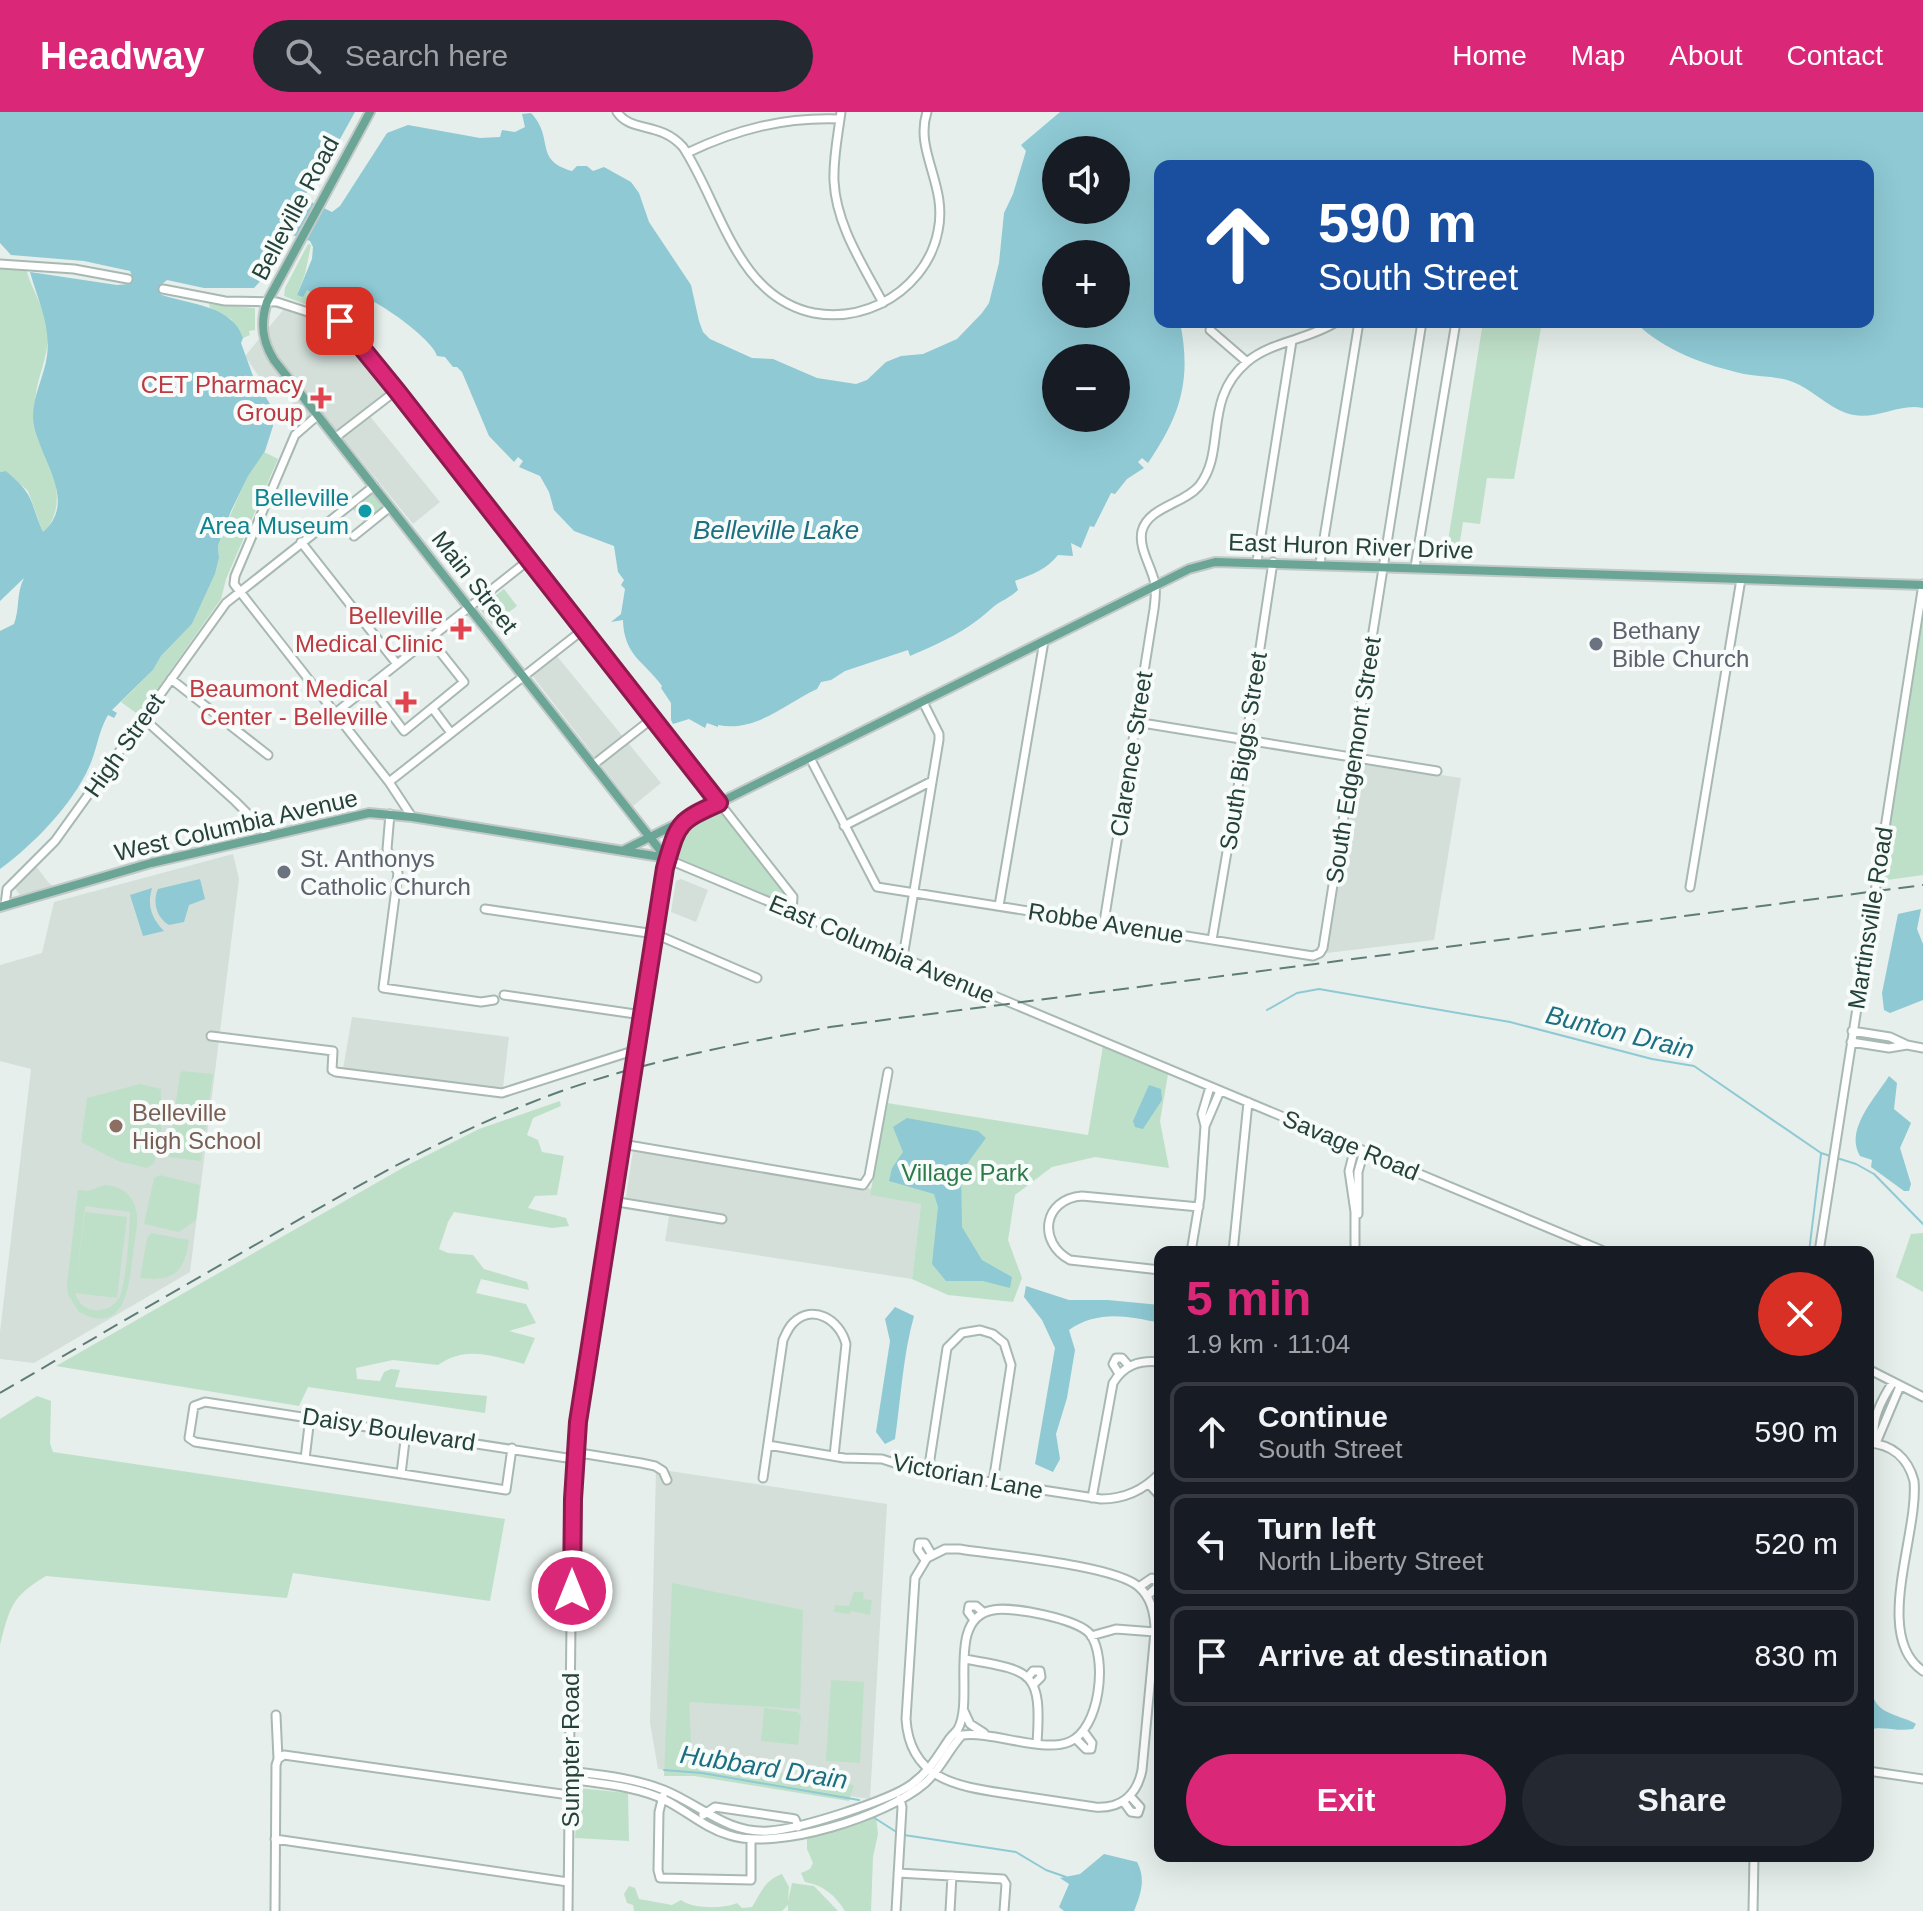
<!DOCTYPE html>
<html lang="en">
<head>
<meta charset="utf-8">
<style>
  :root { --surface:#171b24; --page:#242831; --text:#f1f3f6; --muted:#9ea1a6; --line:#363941; --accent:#db2777 }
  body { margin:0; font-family:Helvetica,sans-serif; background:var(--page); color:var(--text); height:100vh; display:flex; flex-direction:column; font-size:30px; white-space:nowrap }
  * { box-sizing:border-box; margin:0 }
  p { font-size:26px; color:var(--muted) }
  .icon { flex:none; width:44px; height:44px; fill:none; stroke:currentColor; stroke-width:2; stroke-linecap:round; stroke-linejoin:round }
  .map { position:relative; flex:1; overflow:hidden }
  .panel { position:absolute; left:1154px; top:1134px; width:720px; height:616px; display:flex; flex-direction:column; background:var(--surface); border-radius:16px; box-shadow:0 8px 32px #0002 }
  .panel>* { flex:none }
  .hud { position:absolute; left:1154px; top:48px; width:720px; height:168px; border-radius:16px; box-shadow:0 8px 32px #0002; background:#1a4fa0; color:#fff; overflow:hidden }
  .fabs { position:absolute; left:1042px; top:24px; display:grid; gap:16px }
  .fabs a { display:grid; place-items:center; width:88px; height:88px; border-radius:50%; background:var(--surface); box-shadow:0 8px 32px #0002; font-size:40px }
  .pin { position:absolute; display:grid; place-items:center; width:68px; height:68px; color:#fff; margin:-34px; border-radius:16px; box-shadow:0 4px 12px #0006 }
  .me { position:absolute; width:88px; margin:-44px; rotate:0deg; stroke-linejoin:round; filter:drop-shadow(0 0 6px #0008) }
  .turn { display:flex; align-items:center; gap:28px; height:168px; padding:0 32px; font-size:36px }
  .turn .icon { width:104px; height:104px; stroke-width:2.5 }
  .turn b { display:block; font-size:56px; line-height:68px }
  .round { display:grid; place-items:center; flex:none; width:84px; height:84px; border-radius:42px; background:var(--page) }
  .head { display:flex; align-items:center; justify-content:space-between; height:136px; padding:0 32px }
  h1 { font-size:48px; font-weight:600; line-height:60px; color:var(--accent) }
  .cta { display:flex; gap:16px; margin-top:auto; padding:16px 32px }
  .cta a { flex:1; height:92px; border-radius:48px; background:var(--accent); color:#fff; font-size:32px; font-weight:600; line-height:92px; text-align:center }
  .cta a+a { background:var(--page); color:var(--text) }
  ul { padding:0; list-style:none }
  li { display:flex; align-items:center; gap:24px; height:100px; margin:0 16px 12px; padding:0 16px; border:4px solid var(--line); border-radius:16px }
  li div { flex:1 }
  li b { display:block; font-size:30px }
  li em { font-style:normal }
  header { display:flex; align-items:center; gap:48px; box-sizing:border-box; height:112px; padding:0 40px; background:var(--accent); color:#fff }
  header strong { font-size:38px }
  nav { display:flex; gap:44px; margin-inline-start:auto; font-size:28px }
  .search { width:560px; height:72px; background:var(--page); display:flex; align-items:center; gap:20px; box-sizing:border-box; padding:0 28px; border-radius:44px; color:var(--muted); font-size:30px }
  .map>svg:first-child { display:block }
</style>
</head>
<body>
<header>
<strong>Headway</strong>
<div class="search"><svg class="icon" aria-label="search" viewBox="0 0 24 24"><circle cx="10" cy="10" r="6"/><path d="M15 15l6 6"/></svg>Search here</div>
<nav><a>Home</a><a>Map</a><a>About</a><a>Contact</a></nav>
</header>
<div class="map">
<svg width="1923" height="1799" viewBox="0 0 1923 1799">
  <rect width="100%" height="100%" fill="#e6efeb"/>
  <path fill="#d4dfda" d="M284,197L343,216L391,276L364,297L440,390L413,412L320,298L296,315L283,300L297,287L279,264L264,272L245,244Z
    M556,543L661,671L633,694L531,562Z
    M1357,650L1461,666L1434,828L1327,841Z
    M233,742L239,767L190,1160L34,1251L0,1247V1220L31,957L0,949V853L42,841L54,790Z
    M36,754L48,770L53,774L20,783L13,774Z
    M681,767L708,778L696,810L671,800L676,769Z
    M352,905L509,925L502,984L342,963Z
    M633,1039L922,1085L912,1167L665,1129L669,1104L624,1097Z
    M656,1357L887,1392L870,1687L658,1657L650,1611Z"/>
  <path fill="#bfe0c8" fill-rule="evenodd" d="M308,132L311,133L305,162L297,183L307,178L345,182L327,201L284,184L285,176Z
    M0,156L27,158C26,165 45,198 48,214C50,236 42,254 37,275C34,288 35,310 37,324C38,330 42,334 45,340C57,365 65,399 43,421L28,379L6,359L0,360Z
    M209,192L255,196V218L249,219L250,223L243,226L231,207L210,196Z
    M1483,210H1542L1514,367L1487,366L1480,412L1463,410L1457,449L1445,448Z
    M264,340L278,347L226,467L221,487L139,603L121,590L153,558L161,544L192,512L215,462L219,446L218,434L232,399L248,363Z
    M373,381L382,395L364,410L352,396Z
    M504,477L517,494L492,513L479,496Z
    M1923,500V763L1880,769Z
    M720,697L791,786V790L786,792L672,743C680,709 691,711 720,697Z
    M1103,934L1168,962L1160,1009L1169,1056L1095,1045L1052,1055L1015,1083L1008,1128L1022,1166L1013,1190L948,1183L912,1167L921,1092L870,1083L887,991L1088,1023Z
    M183,959L213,962L201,1049L168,1045L180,961Z
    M140,972L161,977V1024L154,1051L147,1056L118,1049L81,1030L87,986Z
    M560,989L561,994L533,1006L527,1023L538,1028L542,1040L564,1044L557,1083L535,1084L528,1096L566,1106L569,1114L552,1116L454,1100L448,1110L439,1137L448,1141L473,1143L484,1157L527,1170L529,1178L481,1167L476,1181L526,1192L536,1211L509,1219L535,1226L524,1252C492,1244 467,1233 438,1253L393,1248L356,1256L357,1267L380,1269L384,1260L391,1257L400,1258L395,1275L487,1284L485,1301L308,1275L299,1294L56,1254L406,1054L479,1017Z
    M160,1063L200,1073L196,1108L179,1120L144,1112L154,1066Z
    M104,1073C118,1074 129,1079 134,1092C141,1106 134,1127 133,1142C129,1173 126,1225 79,1200L68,1183L67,1173L78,1078L88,1079ZM85,1094L130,1100C130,1118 126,1169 120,1184C115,1194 104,1200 93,1198C83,1196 78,1190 75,1181L117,1186L127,1105L85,1100L75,1180Z
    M151,1121L189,1128C184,1161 174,1170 140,1166L147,1126Z
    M1923,1121V1180L1896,1165L1911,1122Z
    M37,1284L51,1289L50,1331L53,1340L505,1407L490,1489L293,1461L287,1486L46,1464C11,1485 10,1495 0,1533V1307Z
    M672,1471L803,1498L800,1597L689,1590L692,1646L854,1673L849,1689L694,1664H664Z
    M854,1480H864L863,1487L872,1488L870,1503L851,1499L850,1502L834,1500L835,1493L849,1494Z
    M831,1568L864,1570L860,1651L826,1649Z
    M764,1596L797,1600L801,1604L798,1633L761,1629Z
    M578,1676L628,1681L629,1729L575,1726Z
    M876,1704L878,1722L873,1745L871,1799H845C835,1783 823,1773 805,1770L801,1761L810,1757L813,1751L807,1737V1726Z
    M782,1762L789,1775L788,1789L792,1771L814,1774L838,1799H788V1793L782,1799H634L633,1793L627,1791L624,1782L629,1774L635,1776L639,1787L672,1793L681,1788C692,1797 725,1797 737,1791L742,1796L752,1795C761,1780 765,1768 782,1762Z"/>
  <path fill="#8ec9d4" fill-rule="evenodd" d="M0,0H355L325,54L305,83L309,89L332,100L340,94L387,21L408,13L480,26L500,25L502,18L515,20L525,15L522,2L531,1C555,26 533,48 572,59L577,54H587L593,59L604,55L631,70L639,81L649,110L691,173L699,209L703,220L710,227L752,246L773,247L817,266L856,272L867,268L886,250L901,244L923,242L957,227L982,201L989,191L999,151L1004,101L1013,82L1026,39L1021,33L1060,0H1923V296C1898,290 1874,311 1846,301C1827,294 1811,277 1793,270C1778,264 1760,265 1744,262C1705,253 1664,239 1635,210H1868V54H1160V210H1180C1192,269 1180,304 1148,351L1142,346L1138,350L1144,356L1127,367L1115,382L1111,381L1094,415L1090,414L1081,436L1071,431L1073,444L1058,443C1046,458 1033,462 1015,469L1018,478C1010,486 1000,489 992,496C964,521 944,529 910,544L908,538L845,559L831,568L821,570L817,577C786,591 756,621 718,613V615L707,611L705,616L689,607L673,612L671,608V591L661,576L662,574C644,549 624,544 623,508L611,510L621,502L625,477L621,473L624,468L618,460L614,434L574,419L554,398L549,380L540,364L519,355L523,349L518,345L514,350L489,324L462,260L457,255H453L445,245L437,244C433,227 374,185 355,182C333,179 332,192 307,178L303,185L297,183L312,147L313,135L310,129L287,121L283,124L264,165L254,176H204L167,168L162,172L159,180L162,183C191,193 232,193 243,226L241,231L253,264L270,292L269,297L274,299L273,314L265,339L248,364L231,399L218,434L219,446L215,462L192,512L161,544L153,558L112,598L117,601L114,606L108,603C98,620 97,638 89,655C73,692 32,734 0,757V519L14,512C20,497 16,481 24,466L0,489V360L6,359C36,384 29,389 43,420C81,387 34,341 33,305C33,283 44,265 47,244C51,213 38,189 30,160L117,173L130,172L132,164L130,159L84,149L11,143L0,131ZM1056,38H1116V98H1056ZM1056,142H1116V202H1056ZM1056,246H1116V306H1056Z
    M200,767L205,787L189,793L184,810L169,813C157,806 152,790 158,777Z
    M152,776C147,793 151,806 164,819L143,824L130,783Z
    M1921,797L1917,817L1923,832V888L1890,901L1884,898L1882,881L1898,802Z
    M1889,964L1897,971L1894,997L1911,1011L1900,1036L1911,1072L1909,1079H1904L1871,1055L1872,1048L1860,1044C1844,1018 1876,985 1889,964Z
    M1149,973L1161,977L1162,988L1143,1017L1135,1015L1133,1009Z
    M907,1006L978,1019L986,1026L961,1060L962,1115L982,1148L1012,1165L1010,1176L983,1169H946L932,1152L938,1095L934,1082L889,1069L892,1056L903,1040L893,1015Z
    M1026,1174L1069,1188H1108L1160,1193V1211C1127,1204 1098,1198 1069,1218L1075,1238L1067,1286L1056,1322L1060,1347L1053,1360L1035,1352L1055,1236L1042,1208L1024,1185Z
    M895,1195L914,1204C903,1243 901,1285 895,1327L885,1332L876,1320L890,1229L885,1207Z
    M1868,1563C1871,1570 1871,1582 1875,1589C1883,1603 1903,1604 1916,1612L1913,1617C1897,1620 1881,1613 1868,1618Z
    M1104,1742L1137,1750C1146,1767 1141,1782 1134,1799H1064L1059,1795L1069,1772L1060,1766L1080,1762Z"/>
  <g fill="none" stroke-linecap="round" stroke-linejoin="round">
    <path stroke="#8ec9d4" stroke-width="2" d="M1267,898L1297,881L1319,877L1510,910L1652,947L1694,954L1821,1041L1856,1052L1874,1062L1923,1112
      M1809,1140L1821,1042
      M664,1658L702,1661L859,1688
      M873,1705L898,1721
      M904,1723L1016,1740L1046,1758L1066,1765"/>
    <g stroke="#a8b8b2" stroke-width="11">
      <path id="minor" d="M617,0C631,21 660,9 683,35C721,93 736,185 814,201C836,205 859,202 880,192C909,178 932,151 938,119C948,73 914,39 927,0
        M841,0C838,23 833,46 834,69C836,113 863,153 883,191
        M687,41C737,17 784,5 840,7
        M0,152L74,157L128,167
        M163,177L225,189L277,190L345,212L793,785L792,798
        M1210,218L1247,250
        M318,303L295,323L235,464L234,472L389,670L412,705
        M336,325L397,278
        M354,424L390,395
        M301,430L397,552
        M1257,449L1292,229
        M1320,451L1359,210
        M1415,455L1456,210
        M171,567L268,643
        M370,574L404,619L464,570L430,527
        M433,597L451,621
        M334,602L529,448
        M143,606L235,689L269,723
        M1136,610L1437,659
        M810,646L877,775L1313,844L1320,841L1323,836L1422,210
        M593,653L653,606
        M389,670L584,517
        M390,702L387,737L398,761L383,876L481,890L494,888
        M844,714L932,669
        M667,747L1606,1140
        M1690,775L1741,467
        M5,793L7,777L55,729L226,491L374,374
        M999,794L1044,529
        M485,797L655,822L757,866
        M1104,810L1154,497C1155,489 1156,480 1155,472C1152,455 1138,436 1142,419C1148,395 1184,392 1199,374C1227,339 1202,288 1247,250C1272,229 1308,228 1336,210
        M1212,828L1247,622L1273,450
        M903,845L939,628V622L923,590
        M504,883L642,903
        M1852,919L1890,925L1905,932
        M211,924L333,939L332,958L336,960L502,981L636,938
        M1851,930L1889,936L1907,933L1923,936
        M1210,975L1202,1002L1205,1014L1220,979
        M622,1032L863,1073L869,1064L888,960
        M612,1089L722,1107
        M1358,1102V1060L1364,1039
        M1191,1140L1200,1086L1205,1014
        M1233,1140L1248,990
        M1355,1140V1100L1349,1059L1355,1035
        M1819,1140L1923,472
        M1160,1158L1070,1148C1037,1130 1043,1087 1082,1084L1199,1095
        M1868,1257L1923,1285
        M1119,1262L1113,1252L1116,1246H1122L1129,1254
        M1868,1331C1892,1332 1908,1346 1914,1369C1919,1422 1872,1524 1923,1559
        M1876,1331C1869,1310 1882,1287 1893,1270
        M1876,1331L1900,1274
        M768,1333L844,1346L882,1347L919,1359L1101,1387C1124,1387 1144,1378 1160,1361
        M512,1336L506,1378L195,1330L189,1326L194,1294L205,1290L567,1346L586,1342L641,1351L655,1354L663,1359L667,1368
        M305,1347L310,1305
        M928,1360L947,1236L962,1221L980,1218L993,1222L1004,1231L1011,1253L993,1370
        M401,1362L406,1320
        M763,1366L783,1228C786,1222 788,1216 793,1211C813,1191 840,1208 846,1232L834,1344
        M1149,1372L1160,1384
        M1092,1386L1113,1271C1124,1253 1139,1248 1160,1250
        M945,1437H959C997,1443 1115,1453 1139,1475C1152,1486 1155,1504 1155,1520L1142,1658C1137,1683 1121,1697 1095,1695C1068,1691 1042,1687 1015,1683C965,1675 910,1672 906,1607L915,1466L927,1446Z
        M925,1448L918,1438L919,1431H925L932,1443
        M1139,1475L1152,1466L1157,1469V1475L1147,1484
        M974,1508L968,1500L969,1494H976L983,1500
        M1091,1524L1116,1517L1155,1520
        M965,1547C1032,1559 1042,1558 1037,1631
        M1028,1565L1033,1559H1040L1041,1565L1034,1572
        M964,1599L970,1612L984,1621
        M276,1603L278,1647
        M1076,1627L1086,1637H1091L1092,1631L1084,1620
        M1868,1659L1923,1667
        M569,1667C601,1672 636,1674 665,1688C687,1699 705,1716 729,1723C777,1739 887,1704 925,1671C941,1657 948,1638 962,1623C993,1619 1042,1641 1069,1630C1100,1618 1108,1546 1090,1522C1078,1507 1012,1494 993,1498C945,1506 975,1586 958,1617C956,1620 953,1622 950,1626C938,1643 930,1659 912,1672C889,1689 799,1717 769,1719C727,1722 701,1693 664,1678C634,1666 601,1663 569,1659
        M663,1684L659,1700L658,1758L660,1766L751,1768V1727
        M1123,1689L1131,1700L1138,1701L1140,1695L1130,1684
        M703,1703L715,1695L789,1706L795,1707L798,1715
        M275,1727L568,1770
        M898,1761L1003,1767L1006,1772L1004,1799
        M275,1799L276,1653L278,1647L284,1643L569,1683
        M568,1799L572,1413L576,1335L665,756L674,723L683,709
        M896,1799L902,1695L900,1687
        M950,1799L952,1764
        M1753,1799L1754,1744"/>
    </g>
    <g stroke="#c2cac8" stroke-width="12">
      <path id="major" d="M370,0L267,190C260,211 262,229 274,248L667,747
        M624,738L1189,457L1215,450L1923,473
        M0,795L151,751L369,701L412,705L667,746"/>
    </g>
    <use href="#minor" stroke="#fff" stroke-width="7"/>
    <use href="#major" stroke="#6aa596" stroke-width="8"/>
    <path stroke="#5f7d75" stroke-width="2" stroke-dasharray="16 8" stroke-linecap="butt" d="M0,1281C87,1230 175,1179 262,1129C355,1075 447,1022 548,984C639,950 735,932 830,915L1923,773"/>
  </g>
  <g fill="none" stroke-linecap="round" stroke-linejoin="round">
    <g stroke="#8e194d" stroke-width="20">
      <path id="route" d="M340,209L397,279L719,691C676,710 678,712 665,756L578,1310L573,1387L572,1479"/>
    </g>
    <use href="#route" stroke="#db2777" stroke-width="14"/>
  </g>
  <g fill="#e0444e" stroke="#f7fbf9" stroke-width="3">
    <path d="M317 274h8v8h8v8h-8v8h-8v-8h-8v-8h8z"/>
    <path d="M457 505h8v8h8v8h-8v8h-8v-8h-8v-8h8z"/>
    <path d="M402 578h8v8h8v8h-8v8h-8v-8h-8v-8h8z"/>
  </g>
  <circle fill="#0f9aa8" stroke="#f7fbf9" stroke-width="3" cx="365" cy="399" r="8"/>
  <g fill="#6b7280" stroke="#f7fbf9" stroke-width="3">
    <circle cx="1596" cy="532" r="8"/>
    <circle cx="284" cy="760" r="8"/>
  </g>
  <circle fill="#8d6e63" stroke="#f7fbf9" stroke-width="3" cx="116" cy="1014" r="8"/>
  <g text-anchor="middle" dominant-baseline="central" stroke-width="8" stroke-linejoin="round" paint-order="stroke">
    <g font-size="24" fill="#24423a" stroke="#f7fbf9">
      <text transform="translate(295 96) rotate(-62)">Belleville Road</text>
      <text transform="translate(1351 434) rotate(2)">East Huron River Drive</text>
      <text transform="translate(475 470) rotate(52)">Main Street</text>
      <text transform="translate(124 633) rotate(-55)">High Street</text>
      <text transform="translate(1243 639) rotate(-81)">South Biggs Street</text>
      <text transform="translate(1131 642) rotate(-81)">Clarence Street</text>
      <text transform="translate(1353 648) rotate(-81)">South Edgemont Street</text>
      <text transform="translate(236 713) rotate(-13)">West Columbia Avenue</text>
      <text transform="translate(1870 806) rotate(-81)">Martinsville Road</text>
      <text transform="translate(1106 811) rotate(9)">Robbe Avenue</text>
      <text transform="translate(882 837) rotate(23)">East Columbia Avenue</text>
      <text transform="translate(1351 1033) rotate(23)">Savage Road</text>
      <text transform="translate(389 1317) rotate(9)">Daisy Boulevard</text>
      <text transform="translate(968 1364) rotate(11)">Victorian Lane</text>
      <text transform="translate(570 1638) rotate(-90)">Sumpter Road</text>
    </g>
    <g font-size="24" fill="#be3a42" stroke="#f7fbf9" text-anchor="end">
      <text x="303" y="272">CET Pharmacy<tspan x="303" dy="28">Group</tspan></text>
      <text x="443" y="503">Belleville<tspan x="443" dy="28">Medical Clinic</tspan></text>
      <text x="388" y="576">Beaumont Medical<tspan x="388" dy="28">Center - Belleville</tspan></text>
    </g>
    <g font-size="24" fill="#0d838f" stroke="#f7fbf9" text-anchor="end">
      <text x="349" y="385">Belleville<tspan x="349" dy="28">Area Museum</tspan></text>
    </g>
    <g font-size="24" fill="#5b616d" stroke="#f7fbf9" text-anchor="start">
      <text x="1612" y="518">Bethany<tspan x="1612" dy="28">Bible Church</tspan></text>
      <text x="300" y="746">St. Anthonys<tspan x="300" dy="28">Catholic Church</tspan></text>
    </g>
    <g font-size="24" fill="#785e54" stroke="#f7fbf9" text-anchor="start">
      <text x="132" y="1000">Belleville<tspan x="132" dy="28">High School</tspan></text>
    </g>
    <g font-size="24" fill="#2d7a4b" stroke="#f7fbf9">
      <text x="965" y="1060">Village Park</text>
    </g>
    <g font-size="26" font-style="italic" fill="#1c6f80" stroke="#f7fbf9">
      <text x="776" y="418">Belleville Lake</text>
      <text transform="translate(1620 920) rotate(14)">Bunton Drain</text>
      <text transform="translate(764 1655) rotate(9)">Hubbard Drain</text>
    </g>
  </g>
</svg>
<div class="fabs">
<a><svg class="icon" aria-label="sound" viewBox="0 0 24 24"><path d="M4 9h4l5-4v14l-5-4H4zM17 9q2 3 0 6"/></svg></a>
<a>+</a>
<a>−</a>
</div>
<div class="pin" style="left:340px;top:209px;background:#d93025"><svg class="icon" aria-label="arrive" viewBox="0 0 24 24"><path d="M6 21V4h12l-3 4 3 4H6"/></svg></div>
<svg class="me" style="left:572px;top:1479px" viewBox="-20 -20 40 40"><circle r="17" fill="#db2777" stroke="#fff" stroke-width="3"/><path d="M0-11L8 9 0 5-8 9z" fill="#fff"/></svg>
<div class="hud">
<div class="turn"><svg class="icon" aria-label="ahead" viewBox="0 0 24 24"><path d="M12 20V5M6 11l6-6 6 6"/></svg><div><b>590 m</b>South Street</div></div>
</div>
<section class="panel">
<div class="head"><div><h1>5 min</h1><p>1.9 km · 11:04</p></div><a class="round" style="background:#d93025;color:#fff"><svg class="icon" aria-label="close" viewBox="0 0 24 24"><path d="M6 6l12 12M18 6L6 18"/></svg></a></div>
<ul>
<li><svg class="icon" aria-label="ahead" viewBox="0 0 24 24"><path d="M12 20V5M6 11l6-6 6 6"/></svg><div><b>Continue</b><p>South Street</p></div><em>590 m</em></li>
<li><svg class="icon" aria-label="left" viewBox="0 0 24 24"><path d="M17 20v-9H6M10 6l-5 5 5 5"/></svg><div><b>Turn left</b><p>North Liberty Street</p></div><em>520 m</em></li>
<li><svg class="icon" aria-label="arrive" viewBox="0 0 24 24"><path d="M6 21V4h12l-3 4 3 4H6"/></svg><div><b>Arrive at destination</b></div><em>830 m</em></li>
</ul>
<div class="cta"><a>Exit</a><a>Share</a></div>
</section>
</div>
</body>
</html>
